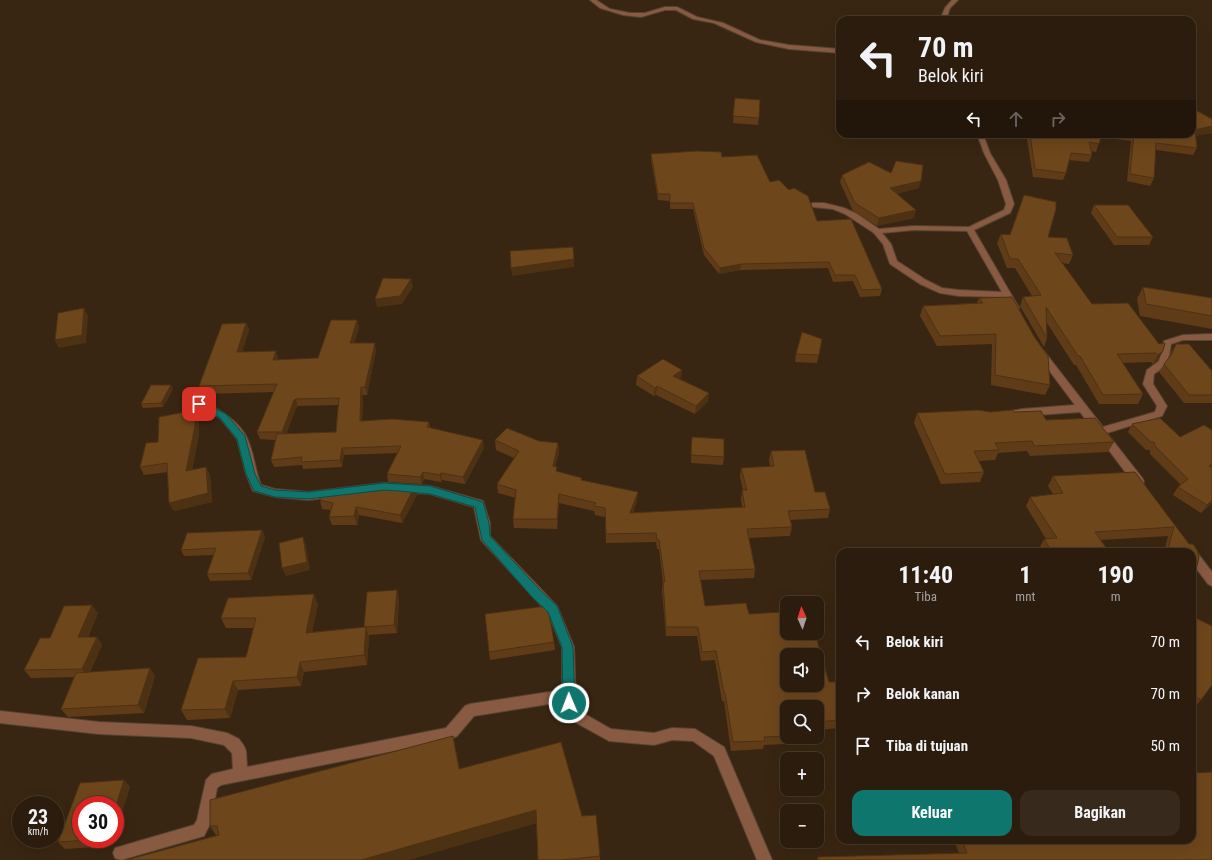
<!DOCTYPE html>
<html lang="id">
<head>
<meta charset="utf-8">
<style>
  :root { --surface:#2b1c0e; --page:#37291c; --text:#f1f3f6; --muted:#a6a19e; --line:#473a2e; --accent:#0f766e }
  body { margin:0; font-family:"Roboto Condensed",sans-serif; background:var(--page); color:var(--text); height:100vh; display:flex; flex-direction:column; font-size:15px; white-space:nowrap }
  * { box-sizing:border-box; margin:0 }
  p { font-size:13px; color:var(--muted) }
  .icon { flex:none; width:22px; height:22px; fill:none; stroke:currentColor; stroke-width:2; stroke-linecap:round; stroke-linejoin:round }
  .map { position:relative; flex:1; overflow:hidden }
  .panel { position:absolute; left:836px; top:548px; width:360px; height:296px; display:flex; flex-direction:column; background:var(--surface); border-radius:12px; box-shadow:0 4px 16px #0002,0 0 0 1px var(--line) }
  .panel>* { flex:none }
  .banner { position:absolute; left:836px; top:16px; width:360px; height:122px; border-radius:12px; box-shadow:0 4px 16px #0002,0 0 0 1px var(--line); background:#2b1c0e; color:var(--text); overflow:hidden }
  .needle { width:26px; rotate:357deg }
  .fabs { position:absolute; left:780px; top:596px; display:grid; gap:8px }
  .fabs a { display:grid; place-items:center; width:44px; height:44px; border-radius:8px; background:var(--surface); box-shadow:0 4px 16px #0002,0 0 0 1px var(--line); font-size:20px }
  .speed { position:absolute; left:12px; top:796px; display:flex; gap:8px; font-size:20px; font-weight:700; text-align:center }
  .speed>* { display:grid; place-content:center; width:52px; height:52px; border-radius:50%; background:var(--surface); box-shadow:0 4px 16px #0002,0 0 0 1px var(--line); line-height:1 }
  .speed small { font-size:10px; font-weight:400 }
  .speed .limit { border:6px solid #d22; background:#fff; color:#111 }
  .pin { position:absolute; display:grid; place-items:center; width:34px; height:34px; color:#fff; margin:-17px; border-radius:8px; box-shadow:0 2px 6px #0006 }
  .me { position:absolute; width:44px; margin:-22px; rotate:359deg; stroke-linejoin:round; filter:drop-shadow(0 0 3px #0008) }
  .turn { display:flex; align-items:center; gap:14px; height:84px; padding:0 16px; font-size:18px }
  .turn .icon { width:52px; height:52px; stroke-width:2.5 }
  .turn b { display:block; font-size:28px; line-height:34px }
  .lanes { display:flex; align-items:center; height:38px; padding:0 16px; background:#0003; justify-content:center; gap:20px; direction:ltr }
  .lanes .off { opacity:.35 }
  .eta { display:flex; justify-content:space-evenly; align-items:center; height:68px; text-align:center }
  .eta b { font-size:24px; font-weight:700; line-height:28px }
  .action { display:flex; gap:8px; margin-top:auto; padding:8px 16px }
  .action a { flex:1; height:46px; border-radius:12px; background:var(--accent); color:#fff; font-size:16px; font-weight:700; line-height:46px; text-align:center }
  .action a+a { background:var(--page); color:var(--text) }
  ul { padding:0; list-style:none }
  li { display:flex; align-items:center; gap:12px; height:52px; padding:0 16px }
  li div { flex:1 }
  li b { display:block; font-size:15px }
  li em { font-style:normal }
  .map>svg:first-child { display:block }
</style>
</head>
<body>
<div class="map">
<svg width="1212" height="860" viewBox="0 0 1212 860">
  <rect width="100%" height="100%" fill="#392612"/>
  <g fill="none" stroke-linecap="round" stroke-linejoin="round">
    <g stroke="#564432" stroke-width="2">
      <path id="street" d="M590,0H596L610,9L630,13H645L665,7H677L697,17L723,23L760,40L789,45L840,49V53L789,49L756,42L714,23L693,19L676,10H665L641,17L623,15L600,8Z
        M952,0H958L950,8L946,20H940L945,8Z
        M977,134H983L990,153L1006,180L1014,204L1010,213L974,230L1019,308L1018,310H1012L1005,297L959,296L940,293L920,284L890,264L883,244L874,233L845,214L833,209L813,207L809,205L813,203H824L844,208L857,214L879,229L914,226L969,227L1004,210L1006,204L998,180L984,153ZM914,230L967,231L1002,292L959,290L942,288L926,280L897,261L891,244L882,233Z
        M990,134H1041L1044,136L1041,138L993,136Z
        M1212,334V340H1183L1171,344C1169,359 1167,366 1154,374L1153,384L1167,406L1162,416L1107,433L1143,479L1144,482L1143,485H1135L1080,412L1009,417L1004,414L1006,412L1022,409L1075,405L1036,353L1041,350L1044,351L1103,427L1155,412L1157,406L1143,384L1147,370L1159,361L1164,341L1183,335Z
        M199,401C215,405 240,422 247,438C254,453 255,470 261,485L275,489L308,492L384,483L430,486L483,501L490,523V536L557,606L574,647L576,702L583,713L611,729L654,733L672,728L695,729L724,747L772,860H757L714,756L693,741L672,740L654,745L609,741L573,721L562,702L474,716L457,736L449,740L221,785L217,788L211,822L204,836L121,860L115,858L113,853L115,848L194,825L197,820L206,780L212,774L233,769L232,753L224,745L191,738L99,734L0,723V711L99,722L191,726L227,733L239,739L244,746L246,751L247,767L446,728L465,706L470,704L562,690V647L548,613L481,540L474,507L430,494L384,491L308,500L275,497L253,491L246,474L237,439L220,418L196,406L194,404Z
        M1192,549L1196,551L1212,572V586L1208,584L1192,563V552H1187Z"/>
    </g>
    <use href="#street" fill="#895a42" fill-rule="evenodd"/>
  </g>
  <path fill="#5f3c17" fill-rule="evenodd" d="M735,98L759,118L758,125L733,123Z
    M1212,119V133L1195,136L1197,148L1193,155L1156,150L1154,178L1150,186L1127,181L1131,141L1101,137L1096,152L1091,151L1092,155L1089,162L1069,160L1066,173L1063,180L1033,177L1027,139L1029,134H1192Z
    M651,154L722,157L770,182L817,221L882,289L880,296L860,297L853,281L833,282L828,268L740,270L719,274L704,255L693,209H670V201L658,200L651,160Z
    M842,175L919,188L896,194L914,218L877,226L853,211L840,182Z
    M1094,205L1153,237L1149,245H1114L1091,213Z
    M1001,234L1048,237L1073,255L1069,264L1062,263L1092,304L1163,351L1158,360L1153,364L1151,362L1122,363L1143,394L1138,404H1099L1076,365H1074L1047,323V338L1044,347L1020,306L1023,297L1032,296L1015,268H1007L997,243Z
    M1143,287L1212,298V329L1140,316L1137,299Z
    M979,298L1050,385L1045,395L991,385L992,344L937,346L920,316L923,306L977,303Z
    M357,320L359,327L354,343L376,350L367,395H363L362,421L429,422L430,428L484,448L465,484L442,480L441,482L424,479L422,484L388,482L387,474L397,453L344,455L342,467L303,469L302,465L274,467L271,460L275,440L260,439L257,432L274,392L202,394L199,386L246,323L249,330L242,352L276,351L278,358V360L318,358ZM338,405L336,432L286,434L296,408L298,406Z
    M822,339L817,363L795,362L796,354Z
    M1176,344L1212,371V403H1184L1159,372L1164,364L1169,358L1171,352Z
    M682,370L681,378L679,379L708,401L695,414L656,395L654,396L636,385L637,376Z
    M173,389L163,407L143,408L141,404Z
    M990,412H1014L1046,420L1114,442L1108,452L1030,456L1027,451L998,453L995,460L979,461L984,472L980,482L941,484L914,423L917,413Z
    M199,418V434L192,470L210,475L212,502L174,511L169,503L168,472L144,475L140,467L158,442Z
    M1132,424L1180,437L1212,430V503L1201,513L1173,495L1178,487L1181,485L1150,454V450H1146L1128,432Z
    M692,437L724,457L723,465L691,463Z
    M495,440L539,441L558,443L559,452L555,467L557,472L582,480L637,501L633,513L742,508L741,499L742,490H743L740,477L741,468L770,467L769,460L771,451L815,492L830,509L828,518L790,520L792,527L790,536L749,538L755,569L754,578L701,580L705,606L749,614L788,635L829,682H840V728L817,730V707H787V737H810L808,743L764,745L763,749L731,751L724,701H722L715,660L701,661L697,636H666L662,591L663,582L659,549H657L656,542L606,543L605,517L595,515L594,511L559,503L557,529L514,528L513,519L516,498L498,493L497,484L514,458L496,450Z
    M1135,472L1192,552H1164L1168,536L1101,540L1109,552H1041L1039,549L1044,539H1046L1026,506L1030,497L1053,494L1048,486L1053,476Z
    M417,495L402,523L359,515L357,525H332L329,517L331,510L322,509L320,500Z
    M262,530L265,537L251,580L210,581L207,574L214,555L184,556L181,550Z
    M399,598L397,633L369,635V637L367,665L304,672L301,686L238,690L230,718L187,720L181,710L246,657L254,628H226L221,618L318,604L312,632L364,627Z
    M98,613L88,637H97L102,645L90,672L155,676L144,713L68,717L61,709L74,677L31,678L24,670L50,638Z
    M1192,616L1201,700L1193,709H1192Z
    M554,642L555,650L490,660L489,652Z
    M456,750L460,769L582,816L600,856V860H538L536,823L216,835L210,826Z
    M124,780L130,787L115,834V805L114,839L111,846L65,849L58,842Z
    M954,840H1192L1212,860H817L818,857L959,853Z"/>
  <path fill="#4d3113" d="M1212,126V133L1191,137L1195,130Z
    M921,181L919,188L888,196L890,188Z
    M916,210L914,218L877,226L879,218Z
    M574,259V267L512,276L511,268Z
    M741,264L740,270L719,274L720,268Z
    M411,279L413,287L402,304L377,307L375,299Z
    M84,308L88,316L86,343L59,348L55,340Z
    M357,320L359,327L352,350L350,343Z
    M246,323L249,330L240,359L237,352Z
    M375,343L376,350L367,395L365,387Z
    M276,351L278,358L275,367L273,360Z
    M1163,351L1158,360L1153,364L1158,355Z
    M682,370L681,378L672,384L673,376Z
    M171,385L173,389L163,407L161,403Z
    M657,386L656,395L654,396L655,388Z
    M361,387L363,395L361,429L360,421Z
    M709,393L708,401L695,414L696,406Z
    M296,399L298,406L296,408L284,440L282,432L294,400Z
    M195,410L199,418V434L190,480L186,471Z
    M483,440L484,448L465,484L463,477Z
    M558,443L559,452L553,476V466Z
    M342,448L344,455L342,467L340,460Z
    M206,467L210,475L212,502L174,511L169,503Z
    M423,472L424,479L422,484L420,477Z
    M441,473L442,480L441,482L440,475Z
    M415,486L417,495L402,523L400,515Z
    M638,492L637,501L630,522V513Z
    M559,494V503L557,529V519Z
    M1212,500V503L1201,513L1207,505Z
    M356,507L359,515L357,525L354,516Z
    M262,530L265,537L251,580L248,573Z
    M303,537L306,545L310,570L286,576L282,568Z
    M397,590L399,598L397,633L394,625Z
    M314,594L318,604L310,643L306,633Z
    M92,605L98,613L84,645L78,637Z
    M366,627L369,637L367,665L364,655Z
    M97,637L102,645L88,677L82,669Z
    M300,662L304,672L301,686L297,677Z
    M150,668L155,676L144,713L138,705Z
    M233,681L238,690L230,718L225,709Z
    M453,736L456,750L462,783L459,769Z
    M124,780L130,787L115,834V809Z
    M536,810L537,823L409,860H361Z
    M105,839H114L111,846Z"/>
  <path fill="#6e461b" stroke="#4d3113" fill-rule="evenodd" d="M735,98L760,100L759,118L733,116Z
    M1192,108L1212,119V126L1195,130L1197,148L1156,143L1154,178L1130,174L1134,134H1192Z
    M1030,134H1102L1099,144L1089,142L1092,155L1071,153L1066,173L1035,169Z
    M698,151L721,152L722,157L757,155L770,182L779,180L789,190L794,188L808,196L817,221L851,219L882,289L862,290L855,275H835L829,262L741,264L720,268L704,248L693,203H670V194H658L651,154Z
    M896,161L923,165L921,181L890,188L916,210L879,218L855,203L842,175L869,162L891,173Z
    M1024,195L1056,202V209L1048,237L1067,238L1073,255L1055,253L1092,304L1128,303L1159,344L1165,343L1163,351L1158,355L1156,353L1117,354L1143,394L1103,395L1080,356H1078L1046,307L1047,338L1023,297L1041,295L1018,259H1010L1001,234L1010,235Z
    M1094,205H1128L1153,237H1117Z
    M573,247L574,259L511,268L510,251Z
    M383,278L411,279L400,296L375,299Z
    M1143,287L1212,298V316L1146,304Z
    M1012,297L1035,338L1048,356L1050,385L995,375L996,334L940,336L923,306L983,303L979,298Z
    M84,308L82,335L55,340L58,313Z
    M331,320H357L350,343H375L365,387H361L360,421L392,419L429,422L427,427L483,440L463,477L441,473L440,475L423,472L420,477L387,474L401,446L342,448L340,460L301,462L302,457L271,460L277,434L336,432L339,398L296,399L294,400L282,432H257L277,384L199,386L222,324L246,323L237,352L276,351L273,360L318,358Z
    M802,332L822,339L819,355L796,354Z
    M1176,344H1189L1212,371V395H1189L1164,364L1172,354Z
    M663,359L682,370L673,376L709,393L696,406L657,386L655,388L637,376Z
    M151,385H171L161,403L141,404Z
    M195,410V426L186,471L206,467L208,493L169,503L167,463L140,467L146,443L158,442L159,417Z
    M978,410L990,412L1012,410L1014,412L1041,411L1046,420L1095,418L1114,442L1034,446L1032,441L995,443L999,450L974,451L984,472L945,474L917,413Z
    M1160,418L1180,437L1204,425L1212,430V464L1209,466L1212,468V500L1207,505L1178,487L1188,479L1155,446L1154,442H1151L1132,424Z
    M507,428L539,441L558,443L553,466L557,467L556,471L582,478L581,480L638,492L630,513L745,507L742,490H747L741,468L774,466L771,451L805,450L815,492H825L830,509L788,511L792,527L747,529L755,569L699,571L705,606L746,603L749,614L782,612L788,635L815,633L829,682H840V720L817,722V707H787V736L764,737L765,741L733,742L725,693H724L716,651L702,652L698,627H666L663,582H665L659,540H657L656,533L606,534L605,508L594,506L596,503L559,494L557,519H513L516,490L497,484L519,451L495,440ZM787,655H817V685H787Z
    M692,437L724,439V457L691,455Z
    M1135,472L1189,544H1193L1197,550L1199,557L1192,587V552H1167L1174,527L1095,532L1109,552H1052L1044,539L1057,538L1030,497L1063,493L1053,476Z
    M381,484L415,486L400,515L356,507L354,516L329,517L333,503L320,500V493L377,491Z
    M262,530L248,573L207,574L216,548L181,550L187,533Z
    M303,537L307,562L282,568L279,543Z
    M397,590L394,625L364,627L367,592Z
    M314,594L306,633L366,627L364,655L300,662L297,677L233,681L225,709L181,710L198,658L246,657L256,618H221L228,598Z
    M92,605L78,637H97L82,669L24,670L40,638H50L64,606Z
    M546,606L549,613L554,642L489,652L485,614Z
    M1192,616L1212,626V685L1201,700L1192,695Z
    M150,668L138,705L61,709L76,673Z
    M453,736L459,769L561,742L582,816L596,815L600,856L562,860H538L536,810L361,860H126L219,835L217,826H210V800Z
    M1212,772V860H818V857L967,853L962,840H1192V773Z
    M124,780L115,809V805H81V839H105L58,842L80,783Z"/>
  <path fill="#0f766e" stroke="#0a4d48" d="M196,401H202L226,414L245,436L255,474L261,486L275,490L308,492L384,483L430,486L483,502L489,523L490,536L540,590L557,606L573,647L575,703L573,707L569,709L565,707L563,703L562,647L548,612L532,597L482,540L475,507L430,494L399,491L384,490L308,499L275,497L254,491L246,474L237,439L220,418L196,406L194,404Z"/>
</svg>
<div class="fabs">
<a><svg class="needle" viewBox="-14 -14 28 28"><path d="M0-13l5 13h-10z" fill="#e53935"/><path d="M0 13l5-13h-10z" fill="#a6a19e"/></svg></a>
<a><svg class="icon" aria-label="sound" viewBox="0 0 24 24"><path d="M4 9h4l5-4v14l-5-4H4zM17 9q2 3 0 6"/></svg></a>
<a><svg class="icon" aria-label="search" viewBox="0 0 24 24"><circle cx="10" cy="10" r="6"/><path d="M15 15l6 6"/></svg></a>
<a>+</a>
<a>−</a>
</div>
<div class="speed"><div>23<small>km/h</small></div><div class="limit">30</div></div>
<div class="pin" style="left:199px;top:404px;background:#d93025"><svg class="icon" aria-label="arrive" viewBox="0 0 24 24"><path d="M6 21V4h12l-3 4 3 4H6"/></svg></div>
<svg class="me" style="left:569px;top:703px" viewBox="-20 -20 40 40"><circle r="17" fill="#0f766e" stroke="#fff" stroke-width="3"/><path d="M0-11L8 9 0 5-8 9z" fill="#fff"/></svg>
<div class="banner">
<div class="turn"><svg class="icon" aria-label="left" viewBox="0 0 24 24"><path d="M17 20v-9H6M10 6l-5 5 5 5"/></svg><div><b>70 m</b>Belok kiri</div></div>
<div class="lanes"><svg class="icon" aria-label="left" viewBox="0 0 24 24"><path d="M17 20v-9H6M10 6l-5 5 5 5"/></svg><svg class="icon off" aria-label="ahead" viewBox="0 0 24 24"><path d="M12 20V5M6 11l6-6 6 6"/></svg><svg class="icon off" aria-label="right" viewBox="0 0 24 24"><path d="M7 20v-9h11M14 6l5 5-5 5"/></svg></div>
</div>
<section class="panel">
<div class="eta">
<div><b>11:40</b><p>Tiba</p></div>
<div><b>1</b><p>mnt</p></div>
<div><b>190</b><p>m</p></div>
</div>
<ul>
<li><svg class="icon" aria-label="left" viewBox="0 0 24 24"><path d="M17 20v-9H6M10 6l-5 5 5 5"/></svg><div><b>Belok kiri</b></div><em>70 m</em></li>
<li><svg class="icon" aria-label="right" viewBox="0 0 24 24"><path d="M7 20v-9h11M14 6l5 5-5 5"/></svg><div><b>Belok kanan</b></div><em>70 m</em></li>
<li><svg class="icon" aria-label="arrive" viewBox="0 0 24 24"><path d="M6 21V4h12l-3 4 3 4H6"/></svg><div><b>Tiba di tujuan</b></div><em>50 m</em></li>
</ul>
<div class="action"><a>Keluar</a><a>Bagikan</a></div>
</section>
</div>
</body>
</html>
